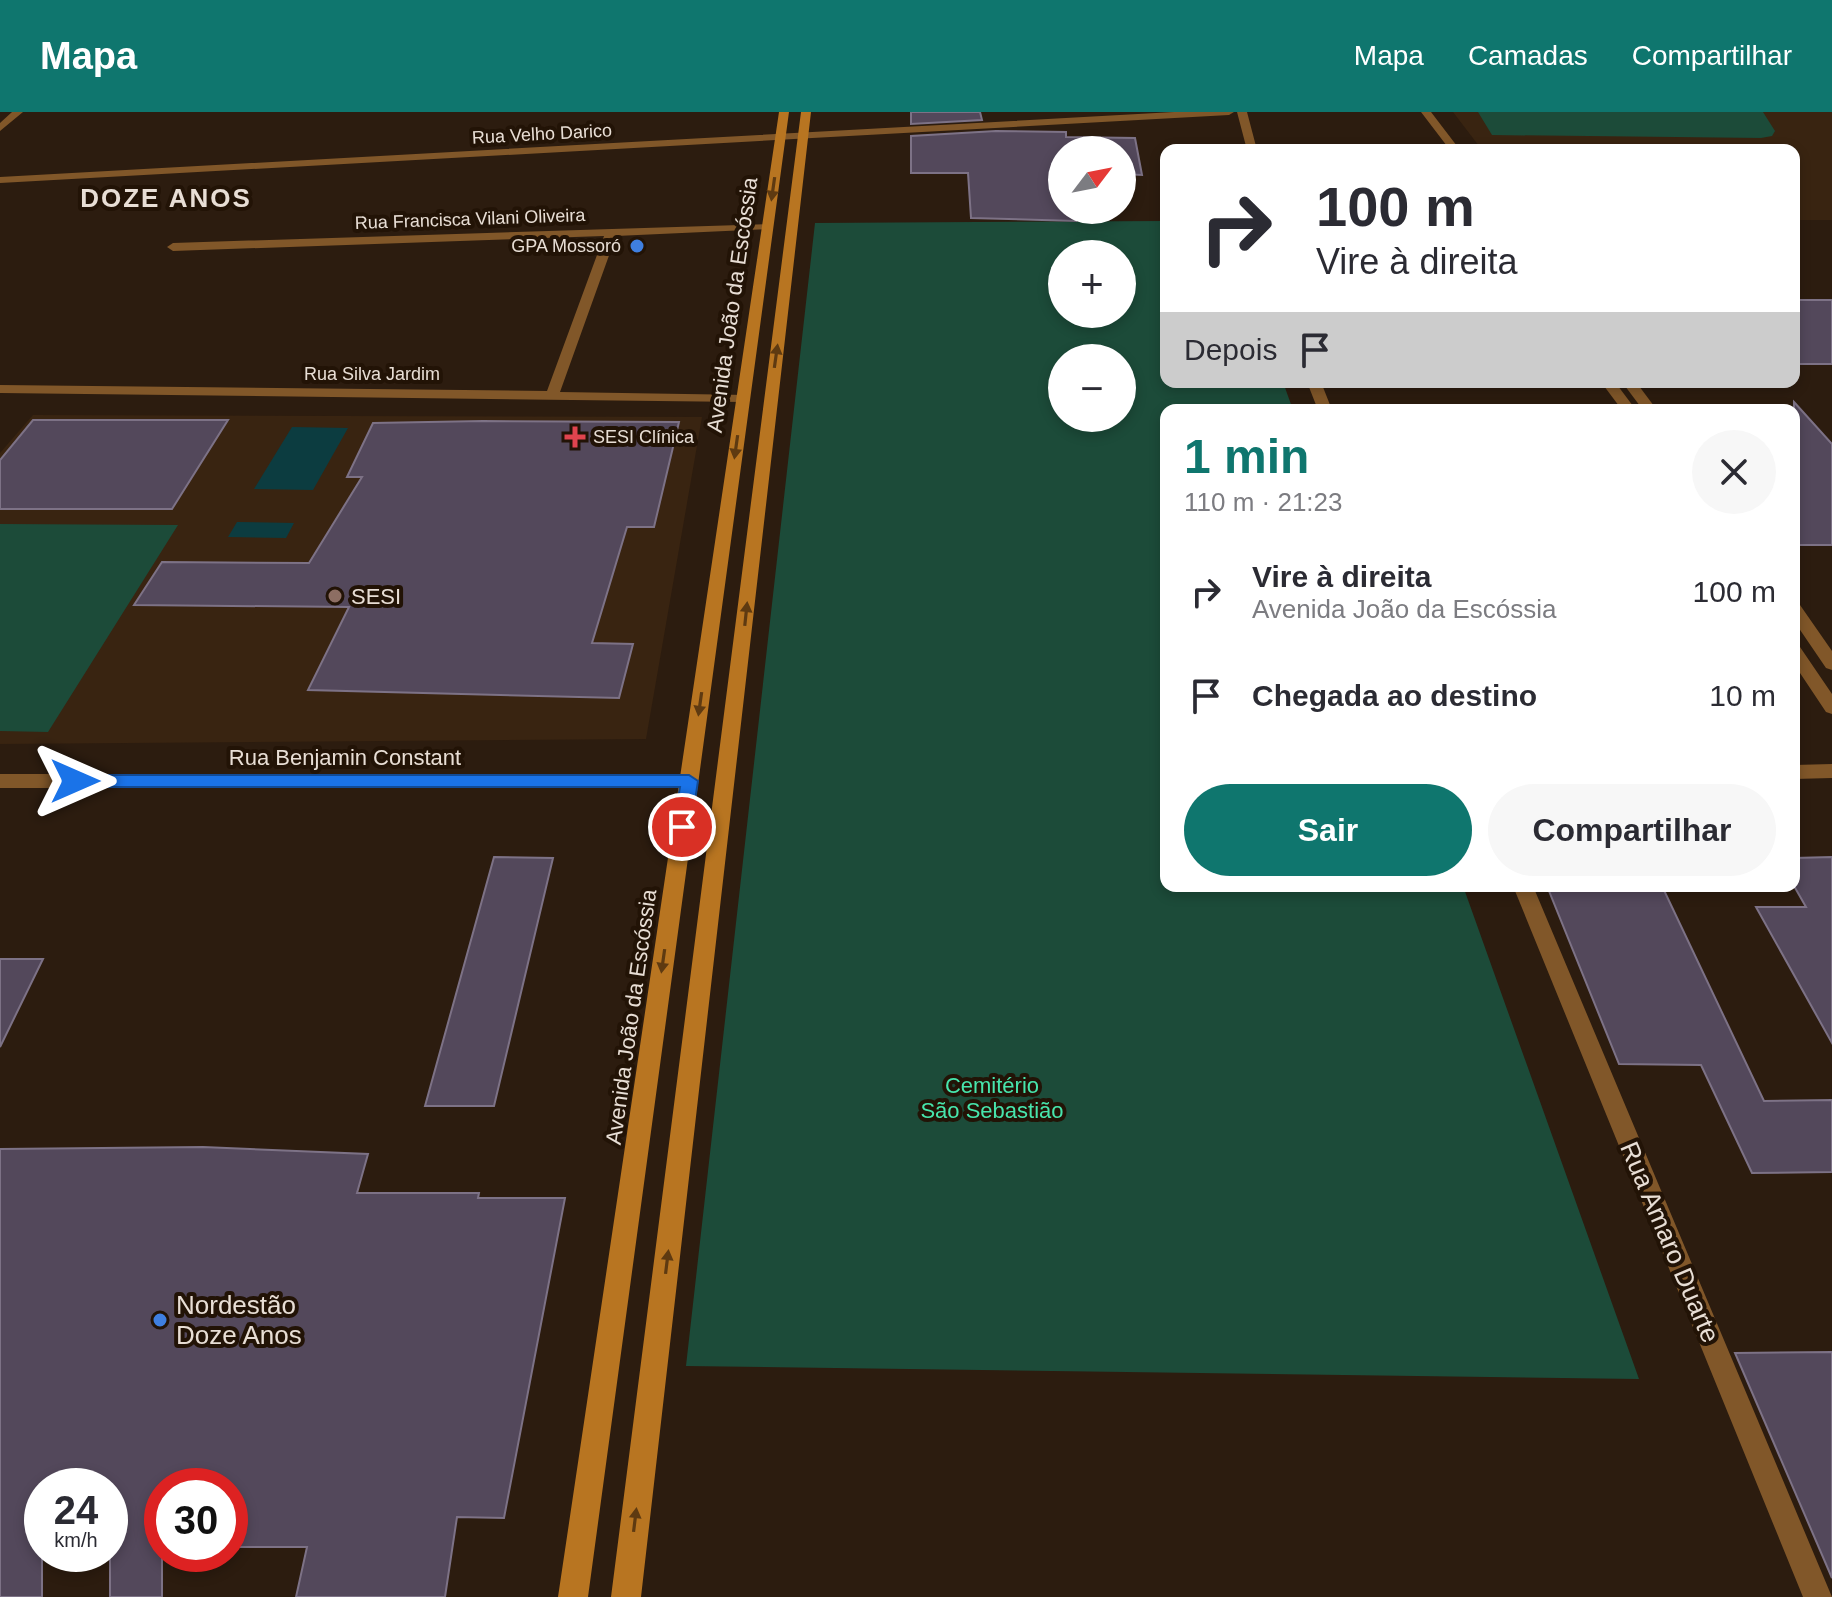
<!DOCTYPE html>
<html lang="pt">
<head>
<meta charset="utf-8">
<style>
  :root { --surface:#fff; --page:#f7f7f7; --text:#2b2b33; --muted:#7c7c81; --accent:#0f766e }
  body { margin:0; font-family:Helvetica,sans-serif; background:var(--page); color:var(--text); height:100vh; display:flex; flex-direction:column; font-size:30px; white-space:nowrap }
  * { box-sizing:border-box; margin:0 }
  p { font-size:26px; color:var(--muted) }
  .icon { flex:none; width:44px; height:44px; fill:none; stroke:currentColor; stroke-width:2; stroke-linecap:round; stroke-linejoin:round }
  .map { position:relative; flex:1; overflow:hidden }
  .side { position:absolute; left:1160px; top:292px; width:640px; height:488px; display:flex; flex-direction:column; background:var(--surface); border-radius:16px; box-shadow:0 4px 12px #0003 }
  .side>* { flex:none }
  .hud { position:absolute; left:1160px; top:32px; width:640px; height:244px; border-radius:16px; box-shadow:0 4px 12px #0003; background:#fff; color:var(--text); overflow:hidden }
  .needle { width:52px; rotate:58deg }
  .controls { position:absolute; left:1048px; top:24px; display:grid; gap:16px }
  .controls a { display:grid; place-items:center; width:88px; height:88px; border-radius:50%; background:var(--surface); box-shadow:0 4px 12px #0003; font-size:40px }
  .speed { position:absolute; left:24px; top:1356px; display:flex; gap:16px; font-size:40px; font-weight:700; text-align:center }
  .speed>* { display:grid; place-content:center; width:104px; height:104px; border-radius:50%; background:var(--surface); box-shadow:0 4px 12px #0003; line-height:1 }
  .speed small { font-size:20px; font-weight:400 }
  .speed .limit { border:12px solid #d22; background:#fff; color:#111 }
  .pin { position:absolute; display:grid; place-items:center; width:68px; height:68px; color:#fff; margin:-34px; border:4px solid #fff; border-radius:50%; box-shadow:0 2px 8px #0007 }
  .me { position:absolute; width:88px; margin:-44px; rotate:90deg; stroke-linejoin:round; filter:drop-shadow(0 0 6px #0008) }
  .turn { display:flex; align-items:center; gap:28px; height:168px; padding:0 24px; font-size:36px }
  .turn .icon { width:104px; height:104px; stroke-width:2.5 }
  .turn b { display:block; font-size:56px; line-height:68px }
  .then { display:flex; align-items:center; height:76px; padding:0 24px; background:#0003; gap:16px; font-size:30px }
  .round { display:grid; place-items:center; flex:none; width:84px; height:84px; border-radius:42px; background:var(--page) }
  .summary { display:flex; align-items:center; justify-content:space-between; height:136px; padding:0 24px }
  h1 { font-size:48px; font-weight:700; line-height:60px; color:var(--accent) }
  .action { display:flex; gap:16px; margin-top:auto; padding:16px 24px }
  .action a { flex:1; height:92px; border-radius:48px; background:var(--accent); color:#fff; font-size:32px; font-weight:700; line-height:92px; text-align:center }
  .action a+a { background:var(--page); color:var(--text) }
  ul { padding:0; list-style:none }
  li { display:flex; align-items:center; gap:24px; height:104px; padding:0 24px }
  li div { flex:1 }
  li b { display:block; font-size:30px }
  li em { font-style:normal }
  header { display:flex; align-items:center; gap:48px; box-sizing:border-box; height:112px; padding:0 40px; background:var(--accent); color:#fff }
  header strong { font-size:38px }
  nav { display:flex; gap:44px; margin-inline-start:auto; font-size:28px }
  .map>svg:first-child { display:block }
</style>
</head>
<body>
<header>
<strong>Mapa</strong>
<nav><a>Mapa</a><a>Camadas</a><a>Compartilhar</a></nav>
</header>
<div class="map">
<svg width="1832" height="1485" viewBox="0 0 1832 1485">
  <rect width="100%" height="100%" fill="#2c1c0f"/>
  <path fill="#392411" d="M1453,0H1832V108H1794V38H1482Z
    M33,303L702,305L646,627L0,632V341Z"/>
  <path fill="#1c4b39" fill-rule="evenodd" d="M1478,0H1763L1775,19L1772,24L1761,26L1492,23Z
    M1166,109V270H1283L1293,298H1166V774H1463L1639,1267L686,1254L815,111ZM1062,142H1122V202H1062ZM1062,246H1122V306H1062Z
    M0,412L178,413L48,620L0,619Z"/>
  <path fill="#0c3c40" d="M292,315L348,316L313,378L254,377Z
    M237,410L294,411L286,426L228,425Z"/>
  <path fill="#53485b" stroke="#7d7286" stroke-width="2" d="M911,0H980L982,8L911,12Z
    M996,19L1066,20V25L1135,26L1142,63L1122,62V38H1062V98H1112L1113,105H1076V109L971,106L968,61H911V24Z
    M1794,188H1832V252H1794Z
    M1794,290L1832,332V433H1794Z
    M33,308H228L172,397H0V348Z
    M483,309L679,310L654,415H627L592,531L633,532L619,586L308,578L349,495L134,493L162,450L309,451L362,365H347L373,311Z
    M494,745L553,746L494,994H425Z
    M1832,745V931L1756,795H1806L1794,774V746Z
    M1547,774H1662L1764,989L1832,988V1060L1752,1061L1701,953L1619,952Z
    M0,847H43L0,935Z
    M203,1035L368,1042L357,1081H479L478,1086H565L504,1406L457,1405L445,1485H296L307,1435H230V1374H162V1485H110V1374H42V1485H0V1037Z
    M1832,1240V1466L1735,1241Z"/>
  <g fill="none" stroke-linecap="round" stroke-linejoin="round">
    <path fill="#815729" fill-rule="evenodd" d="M12,0H23L0,19V11Z
      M1174,0H1234L1229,3L0,71V65Z
      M1237,0H1247L1257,38H1247Z
      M1421,0H1431L1460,38H1450Z
      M768,112L772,113V117L616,124L560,280L748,283V289L743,290L0,281V273L547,279L604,124L173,139L167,135L173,131Z
      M1307,270H1321L1332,298H1318Z
      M1601,270H1615L1636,298H1622Z
      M1622,270H1636L1657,298H1643Z
      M1794,492L1800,493L1832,539V558L1826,556L1794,509Z
      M1794,533L1800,535L1832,582V602L1826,600L1794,552Z
      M1832,652V666L1794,667V653Z
      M0,662H689L699,669L689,676H0Z
      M1513,774H1533L1832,1485H1803Z"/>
    <path fill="#b87521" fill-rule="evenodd" d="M779,0H789L588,1485H558Z
      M801,0H811L641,1485H611Z"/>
  </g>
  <defs><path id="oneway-solid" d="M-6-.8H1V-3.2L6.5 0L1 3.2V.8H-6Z" transform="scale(2)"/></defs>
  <g fill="#5e3a11">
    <use href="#oneway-solid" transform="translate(773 77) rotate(98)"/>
    <use href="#oneway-solid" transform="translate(776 244) rotate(-82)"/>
    <use href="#oneway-solid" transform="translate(736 335) rotate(98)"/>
    <use href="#oneway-solid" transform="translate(746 502) rotate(-84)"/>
    <use href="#oneway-solid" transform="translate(700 592) rotate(98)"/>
    <use href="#oneway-solid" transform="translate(663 849) rotate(98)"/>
    <use href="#oneway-solid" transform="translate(667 1150) rotate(-83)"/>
    <use href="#oneway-solid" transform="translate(635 1408) rotate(-83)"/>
  </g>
  <path fill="#1a73e8" stroke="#114b97" stroke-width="2" d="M75,663H689L698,669L691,715L682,722L673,715L680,675H75L66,669Z"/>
  <g fill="#3f7fe0" stroke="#221306" stroke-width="3">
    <circle cx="637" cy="134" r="8"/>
    <circle cx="160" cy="1208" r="8"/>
  </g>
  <path fill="#e0444e" stroke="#221306" stroke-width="3" d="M571 313h8v8h8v8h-8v8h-8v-8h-8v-8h8z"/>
  <circle fill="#8d6e63" stroke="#221306" stroke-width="3" cx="335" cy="484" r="8"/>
  <g text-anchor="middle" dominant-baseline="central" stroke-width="8" stroke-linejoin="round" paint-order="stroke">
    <g font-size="18" fill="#e8ded5" stroke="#221306">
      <text transform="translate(542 22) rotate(-3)">Rua Velho Darico</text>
      <text transform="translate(470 107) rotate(-2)">Rua Francisca Vilani Oliveira</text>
      <text x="372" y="262">Rua Silva Jardim</text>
    </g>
    <g font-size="18" fill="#e8ded5" stroke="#221306" text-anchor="end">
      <text x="621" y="134">GPA Mossoró</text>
      <text x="593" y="325" text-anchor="start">SESI Clínica</text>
    </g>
    <g font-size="22" fill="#e8ded5" stroke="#221306">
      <text transform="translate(732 193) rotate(-82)">Avenida João da Escóssia</text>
      <text x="345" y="645">Rua Benjamin Constant</text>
      <text transform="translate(631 905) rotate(-82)">Avenida João da Escóssia</text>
    </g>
    <g font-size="22" fill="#e8ded5" stroke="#221306" text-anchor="start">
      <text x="351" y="484">SESI</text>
    </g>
    <g font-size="22" fill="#47e5ac" stroke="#221306">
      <text x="992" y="973">Cemitério<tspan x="992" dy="25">São Sebastião</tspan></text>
    </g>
    <g font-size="26" font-weight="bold" letter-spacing="2" fill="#e8ded5" stroke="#221306">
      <text x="166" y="86">DOZE ANOS</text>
    </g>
    <g font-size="26" fill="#e8ded5" stroke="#221306">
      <text transform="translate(1670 1130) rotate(67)">Rua Amaro Duarte</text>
    </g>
    <g font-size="26" fill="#e8ded5" stroke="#221306" text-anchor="start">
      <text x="176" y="1193">Nordestão<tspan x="176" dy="30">Doze Anos</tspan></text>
    </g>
  </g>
</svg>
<div class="controls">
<a><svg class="needle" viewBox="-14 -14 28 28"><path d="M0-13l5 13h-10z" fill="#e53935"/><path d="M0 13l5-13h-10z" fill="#7c7c81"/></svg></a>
<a>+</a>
<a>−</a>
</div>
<div class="speed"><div>24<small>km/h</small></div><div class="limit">30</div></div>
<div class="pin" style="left:682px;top:715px;background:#d93025"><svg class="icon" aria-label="arrive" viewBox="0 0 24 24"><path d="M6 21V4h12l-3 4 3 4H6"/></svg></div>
<svg class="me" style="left:75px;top:669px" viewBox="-20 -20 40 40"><path d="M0-17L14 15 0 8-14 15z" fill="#1a73e8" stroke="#fff" stroke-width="4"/></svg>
<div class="hud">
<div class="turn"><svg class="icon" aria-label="right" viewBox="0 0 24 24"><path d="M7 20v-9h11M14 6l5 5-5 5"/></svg><div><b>100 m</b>Vire à direita</div></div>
<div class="then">Depois<svg class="icon" aria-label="arrive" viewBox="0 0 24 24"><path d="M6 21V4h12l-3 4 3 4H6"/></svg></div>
</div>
<section class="side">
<div class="summary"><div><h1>1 min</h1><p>110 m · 21:23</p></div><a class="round"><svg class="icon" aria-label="close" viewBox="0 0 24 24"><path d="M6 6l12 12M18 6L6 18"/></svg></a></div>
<ul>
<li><svg class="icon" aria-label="right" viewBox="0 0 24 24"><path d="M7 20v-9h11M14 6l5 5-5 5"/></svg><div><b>Vire à direita</b><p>Avenida João da Escóssia</p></div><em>100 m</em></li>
<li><svg class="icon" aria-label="arrive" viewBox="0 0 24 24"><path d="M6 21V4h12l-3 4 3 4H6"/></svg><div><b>Chegada ao destino</b></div><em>10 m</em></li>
</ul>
<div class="action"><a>Sair</a><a>Compartilhar</a></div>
</section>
</div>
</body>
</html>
